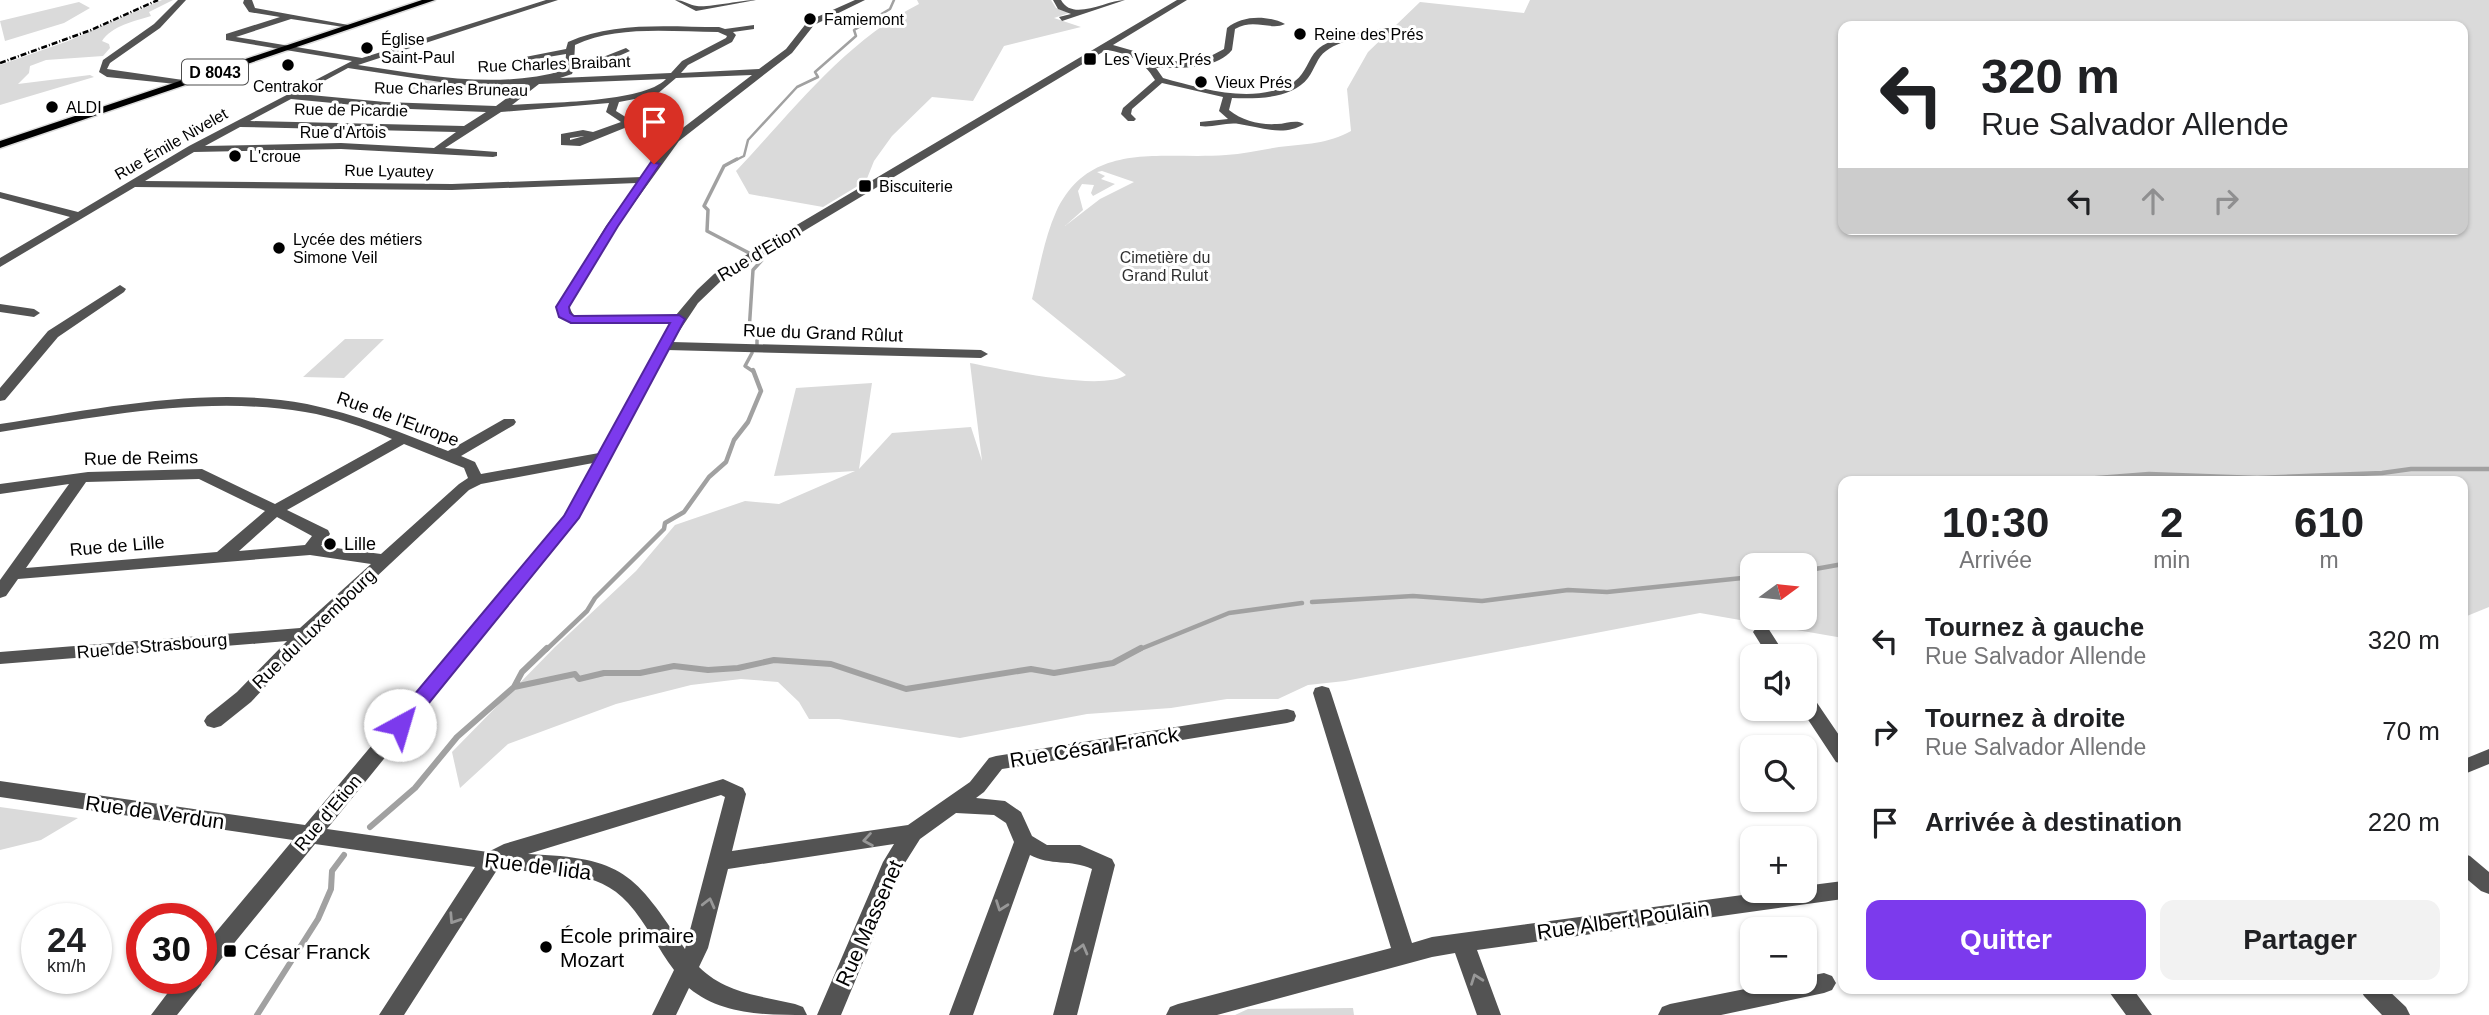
<!DOCTYPE html>
<html lang="fr">
<head>
<meta charset="utf-8">
<style>
  :root { --surface:#fff; --page:#f2f2f2; --text:#202124; --muted:#757577; --accent:#7c3aed }
  body { margin:0; font-family:Arial,sans-serif; background:var(--page); color:var(--text); height:100vh; display:flex; flex-direction:column; font-size:26px; white-space:nowrap }
  * { box-sizing:border-box; margin:0 }
  p { font-size:23px; color:var(--muted) }
  .icon { flex:none; width:38px; height:38px; fill:none; stroke:currentColor; stroke-width:2; stroke-linecap:round; stroke-linejoin:round }
  .map { position:relative; flex:1; overflow:hidden }
  .side { position:absolute; left:1838px; top:476px; width:630px; height:518px; display:flex; flex-direction:column; background:var(--surface); border-radius:14px; box-shadow:0 2px 5px #0004 }
  .side>* { flex:none }
  .top-card { position:absolute; left:1838px; top:21px; width:630px; height:214px; border-radius:14px; box-shadow:0 2px 5px #0004; background:#fff; color:var(--text); overflow:hidden }
  .needle { width:46px; rotate:75deg }
  .fabs { position:absolute; left:1740px; top:553px; display:grid; gap:14px }
  .fabs a { display:grid; place-items:center; width:77px; height:77px; border-radius:14px; background:var(--surface); box-shadow:0 2px 5px #0004; font-size:35px }
  .speed { position:absolute; left:21px; top:903px; display:flex; gap:14px; font-size:35px; font-weight:700; text-align:center }
  .speed>* { display:grid; place-content:center; width:91px; height:91px; border-radius:50%; background:var(--surface); box-shadow:0 2px 5px #0004; line-height:1 }
  .speed small { font-size:18px; font-weight:400 }
  .speed .limit { border:10px solid #d22; background:#fff; color:#111 }
  .pin { position:absolute; display:grid; place-items:center; width:60px; height:60px; color:#fff; margin:-72px -30px; border-radius:50% 50% 50% 0; rotate:-45deg; box-shadow:0 0 7px #0007 }
  .pin .icon { rotate:45deg }
  .me { position:absolute; width:77px; margin:-38px; rotate:39deg; stroke-linejoin:round; filter:drop-shadow(0 0 5px #0008) }
  .turn { display:flex; align-items:center; gap:24px; height:147px; padding:0 28px; font-size:32px }
  .turn .icon { width:91px; height:91px; stroke-width:2.5 }
  .turn b { display:block; font-size:49px; line-height:60px }
  .lanes { display:flex; align-items:center; height:66px; padding:0 28px; background:#0003; justify-content:center; gap:35px; direction:ltr }
  .lanes .off { opacity:.35 }
  .eta { display:flex; justify-content:space-evenly; align-items:center; height:119px; text-align:center }
  .eta b { font-size:42px; font-weight:700; line-height:49px }
  .cta { display:flex; gap:14px; margin-top:auto; padding:14px 28px }
  .cta a { flex:1; height:80px; border-radius:14px; background:var(--accent); color:#fff; font-size:28px; font-weight:700; line-height:80px; text-align:center }
  .cta a+a { background:var(--page); color:var(--text) }
  ul { padding:0; list-style:none }
  li { display:flex; align-items:center; gap:21px; height:91px; padding:0 28px }
  li div { flex:1 }
  li b { display:block; font-size:26px }
  li em { font-style:normal }
  .map>svg:first-child { display:block }
</style>
</head>
<body>
<div class="map">
<svg width="2489" height="1015" viewBox="0 0 2489 1015">
  <rect width="100%" height="100%" fill="#fff"/>
  <path fill="#dadada" fill-rule="evenodd" d="M162,0H173L149,12L151,16C134,21 112,26 102,41L109,44L110,48L103,56L46,60L30,66L29,73L18,84L90,75L94,77L0,105V65L68,41Z
    M917,0H1051L1056,8L1069,13L1054,18L1081,27L1004,46L973,101L932,97L892,136L874,161L866,181L823,207L749,194L736,171C792,112 845,41 919,4Z
    M1530,0H2489V607L2462,618V481H1843V638L1700,613L1345,681L1308,685L1278,699H1227L1171,708L1087,714L960,738L839,719H809L799,702L778,682L741,679L691,685L616,704L508,744L460,788L452,752L555,647L636,571L675,525L745,501L779,504L855,471L774,476L796,388L872,383L859,469L892,433L971,427L982,461L970,363C1001,369 1102,392 1126,375L1032,299C1039,271 1044,239 1056,212C1090,139 1162,160 1226,155C1244,154 1261,150 1279,147C1305,144 1328,144 1351,131L1347,89L1368,52L1420,2L1524,13ZM1843,26H2462V229H1843ZM1102,171L1134,182L1100,199L1065,226L1083,210L1078,191L1082,184L1094,185L1091,193L1093,196L1115,184L1101,179L1105,176L1097,172ZM1752,565H1804V618H1752Z
    M79,2L90,8L64,23L5,41L0,21Z
    M425,80L520,86L523,87L515,95L404,89Z
    M345,339H384L344,378L303,377Z
    M0,807L78,818L41,840L0,850Z
    M1353,1008L1354,1015H1235L1248,1009Z"/>
  <g fill="none" stroke-linecap="round" stroke-linejoin="round">
    <path stroke="#a1a1a1" stroke-width="2.5" d="M734,161L744,156L748,140L797,87L818,77L815,72L856,36L854,30L890,9L894,0"/>
    <path stroke="#a1a1a1" stroke-width="3.5" d="M737,159L724,166L704,206L708,210L707,231L751,254
      M757,345V337L749,332L753,270L762,260L760,256
      M752,353L745,366L754,372"/>
    <path stroke="#a1a1a1" stroke-width="4.5" d="M2059,481L2149,474L2257,478L2382,473L2411,469H2489
      M1804,571L1843,564
      M1312,602L1413,596L1482,601L1568,590L1607,592L1752,577
      M546,650L587,611L595,598L664,529L665,523L684,512L709,477L726,462L734,440L748,422L761,391L753,370
      M1138,650L1229,613L1302,603"/>
    <path stroke="#a1a1a1" stroke-width="6" d="M514,687L522,672L547,648
      M370,827L415,788L457,737L514,687L575,674L579,679L604,673H640L674,666L708,670L738,668L774,660L831,664L906,689L1031,669L1054,673L1113,663L1141,648
      M257,1015L318,919L331,889L332,871L344,855"/>
    <g stroke="#dbdbdb" stroke-width="3">
      <path id="major" d="M422,0H435L0,148V141Z"/>
    </g>
    <path fill="#535353" fill-rule="evenodd" d="M178,0H186L160,28L110,63L107,69L183,80L188,83L186,85L107,77L99,72L103,60L154,24Z
      M244,0H252L255,8L354,26L350,28L291,19L236,37L362,58L546,0H558L358,65C426,75 497,90 565,70L566,54L524,61L520,58L566,49L568,42C614,21 670,27 719,27L725,29L754,25V29L733,32L736,35L732,42L688,65L681,73L759,69L786,49L808,21L855,0H865L814,25L792,53L679,141L617,227L569,307L574,316L676,315L697,290L714,274L1177,0H1187L1113,45L1134,51L1152,63L1205,59L1224,49L1227,28C1242,15 1268,15 1285,24C1271,31 1254,18 1235,29L1232,50C1216,70 1180,68 1156,68L1163,78C1203,89 1257,106 1295,81C1306,73 1308,59 1317,50C1329,37 1377,27 1394,28V32C1372,37 1345,37 1326,51C1317,57 1315,69 1308,78C1292,99 1256,99 1232,98L1229,110C1243,121 1259,125 1277,124C1286,124 1296,119 1304,124C1284,137 1260,127 1239,124C1226,122 1212,128 1200,126V122L1228,119L1219,111L1223,97L1162,83L1132,109L1131,114L1136,119L1134,121H1128L1121,114L1123,108L1155,80C1143,60 1128,53 1106,50L722,280L698,303L672,342L981,350L988,354L981,358L667,350L577,521L327,829L488,852L504,844L723,779L743,788L746,794L732,851L908,825L970,782L989,758L996,756L1287,709L1294,711L1296,716L1294,721L1287,723L1002,769L984,792L976,798L1005,801L1021,812L1032,836L1047,845H1080L1112,859L1115,865L1077,1015H1053L1092,869C1071,859 1050,866 1030,855L973,1015H949L1014,842L1006,823L994,815L956,813L920,839L903,866L841,1015H817L883,862L894,844L728,869L708,948L699,967C725,993 761,996 795,1004L803,1007L807,1015C766,1015 721,1015 689,988L676,1015H652L674,970C658,949 647,924 628,903C595,866 542,873 497,870L404,1015H379L475,867L315,844L209,974L204,976L201,985L177,1015H151L179,978H201V950L293,840L0,797V781L305,825L564,516L593,463L481,484L469,490L311,638L251,702L221,726L214,728L207,726L204,721L207,716L237,692L287,641L0,664V652L300,628L371,564L310,555L18,579L6,596L0,598V580L69,484L0,494V484L88,472L202,469L275,504L392,439C364,427 335,417 305,412C204,395 99,417 0,432V424C97,409 209,385 307,404C356,414 402,433 448,451L504,419H514L516,422L514,425L461,456L475,462L481,474L599,453L671,323L571,324L558,314L557,307L606,226L637,183L452,190L135,187L0,267V258L70,217L0,198V192L78,212L189,146L352,61L226,40V34L280,17L249,12L243,3ZM718,32L727,36L726,38L682,61L671,73L560,78L572,74L574,68L603,63L630,51L626,48L598,59L574,63L575,45C617,25 672,32 718,32ZM348,68L460,85L526,84L496,106L385,102L300,94ZM752,75L671,137L642,177L452,184L145,181L194,152L341,149L493,157L497,156V152L445,148L501,112L609,103L606,112L621,122L593,132L583,130L561,134V145L580,146L632,125V121L616,111L619,102L656,95L676,78ZM666,79C643,103 548,102 512,105L539,84ZM291,99L385,108L486,112L464,126L250,121ZM240,127L456,132L434,148L341,143L205,146ZM584,136L570,140V138ZM404,444L464,468L468,478L459,484L381,554L321,546L330,534L328,530L287,510ZM199,479L265,511L217,552L26,568L86,482ZM277,517L312,536L305,545L239,551ZM721,795L725,797L685,949C634,873 624,858 528,854Z
      M675,0C684,0 689,5 697,6C707,8 741,0 756,0L696,11Z
      M1053,0H1061C1073,22 1106,0 1125,0L1062,21L1059,17L1071,14L1058,9Z
      M120,285L126,289L124,292L58,337L5,400L0,401V388L48,331Z
      M0,304L34,309L40,313L34,317L0,312Z
      M1762,626L1768,628L1786,656H1768L1753,632L1756,628Z
      M1322,686L1329,688L1331,693L1412,943L1432,937L1772,891H1804V886L1843,881V899L1477,950L1501,1015H1477L1455,953L1432,957L1217,1015H1166L1170,1007L1178,1004L1391,948L1313,693L1315,688Z
      M1804,692L1811,694L1843,741V764L1836,762L1801,709H1804Z
      M2489,749V764L2462,775V760Z
      M2462,853L2470,856L2489,872V894L2481,891L2462,875Z
      M1824,973L1832,976L1836,983L1832,990L1824,993L1721,1015H1658L1662,1007L1670,1004L1780,982H1804V977Z
      M2107,989H2133L2152,1015H2126Z
      M2360,989H2387L2406,1007L2410,1015H2382L2364,996Z"/>
    <use href="#major" fill="#000" fill-rule="evenodd"/>
    <path stroke="#000" stroke-width="2.5" stroke-dasharray="6 2 1 2" stroke-linecap="butt" d="M0,63L91,30L158,0"/>
  </g>
  <defs><path id="oneway-chevron" d="M-2-3.5L2.5 0L-2 3.5" fill="none" stroke-width="1.6" stroke-linecap="round" stroke-linejoin="round" transform="scale(1.75)"/></defs>
  <g stroke="#989898">
    <use href="#oneway-chevron" transform="translate(868 840) rotate(171)"/>
    <use href="#oneway-chevron" transform="translate(709 903) rotate(-76)"/>
    <use href="#oneway-chevron" transform="translate(1001 906) rotate(110)"/>
    <use href="#oneway-chevron" transform="translate(454 919) rotate(123)"/>
    <use href="#oneway-chevron" transform="translate(1082 949) rotate(-75)"/>
    <use href="#oneway-chevron" transform="translate(1476 979) rotate(-110)"/>
  </g>
  <path fill="#7c3aed" stroke="#51269a" stroke-width="2" d="M651,162L660,164L618,226L569,307L570,313L574,316L679,315L685,319L579,518L407,730H393L391,725L393,720L564,516L670,323H571L559,317L556,307L607,226Z"/>
  <g fill="#000" stroke="#fff" stroke-width="2.5">
    <circle cx="810" cy="19" r="7"/>
    <circle cx="1300" cy="34" r="7"/>
    <circle cx="367" cy="48" r="7"/>
    <rect x="1083" y="52" width="14" height="14" rx="3.5"/>
    <circle cx="288" cy="65" r="7"/>
    <circle cx="1201" cy="82" r="7"/>
    <circle cx="52" cy="107" r="7"/>
    <circle cx="235" cy="156" r="7"/>
    <rect x="858" y="179" width="14" height="14" rx="3.5"/>
    <circle cx="279" cy="248" r="7"/>
    <circle cx="330" cy="544" r="7"/>
    <circle cx="546" cy="947" r="7"/>
    <rect x="223" y="944" width="14" height="14" rx="3.5"/>
  </g>
  <g text-anchor="middle" dominant-baseline="central" stroke-width="6" stroke-linejoin="round" paint-order="stroke">
    <g font-size="16" fill="#000" stroke="#fff" text-anchor="start">
      <text x="824" y="19">Famiemont</text>
      <text x="1314" y="34">Reine des Prés</text>
      <text x="381" y="39">Église<tspan x="381" dy="18">Saint-Paul</tspan></text>
      <text x="1104" y="59">Les Vieux Prés</text>
      <text x="1215" y="82">Vieux Prés</text>
      <text x="288" y="86" text-anchor="middle">Centrakor</text>
      <text x="66" y="107">ALDI</text>
      <text x="249" y="156">L'croue</text>
      <text x="879" y="186">Biscuiterie</text>
      <text x="293" y="239">Lycée des métiers<tspan x="293" dy="18">Simone Veil</tspan></text>
    </g>
    <g font-size="16" fill="#000" stroke="#fff">
      <text transform="translate(554 64) rotate(-2)">Rue Charles Braibant</text>
      <text transform="translate(451 89) rotate(1)">Rue Charles Bruneau</text>
      <text transform="translate(351 110) rotate(1)">Rue de Picardie</text>
      <text x="343" y="132">Rue d'Artois</text>
      <text transform="translate(171 144) rotate(-30)">Rue Émile Nivelet</text>
      <text transform="translate(389 171) rotate(1)">Rue Lyautey</text>
    </g>
    <rect fill="#fff" stroke="#4c4c4c" stroke-width="2" x="182" y="59.5" width="66" height="25" rx="5"/>
    <g font-size="16" font-weight="bold" fill="#000">
      <text x="215" y="72">D 8043</text>
    </g>
    <g font-size="16" fill="#313131" stroke="#fff">
      <text x="1165" y="257">Cimetière du<tspan x="1165" dy="18">Grand Rulut</tspan></text>
    </g>
    <g font-size="18" fill="#000" stroke="#fff">
      <text transform="translate(759 253) rotate(-31)">Rue d'Etion</text>
      <text transform="translate(823 333) rotate(2)">Rue du Grand Rûlut</text>
      <text transform="translate(398 419) rotate(20)">Rue de l'Europe</text>
      <text transform="translate(141 458) rotate(-1)">Rue de Reims</text>
      <text transform="translate(117 546) rotate(-5)">Rue de Lille</text>
      <text transform="translate(314 629) rotate(-44)">Rue du Luxembourg</text>
      <text transform="translate(152 646) rotate(-5)">Rue de Strasbourg</text>
      <text transform="translate(328 813) rotate(-50)">Rue d'Etion</text>
    </g>
    <g font-size="18" fill="#000" stroke="#fff" text-anchor="start">
      <text x="344" y="544">Lille</text>
    </g>
    <g font-size="21" fill="#000" stroke="#fff">
      <text transform="translate(1094 747) rotate(-9)">Rue César Franck</text>
      <text transform="translate(155 812) rotate(8)">Rue de Verdun</text>
      <text transform="translate(538 866) rotate(7)">Rue de Iida</text>
      <text transform="translate(1623 920) rotate(-8)">Rue Albert Poulain</text>
      <text transform="translate(869 923) rotate(-66)">Rue Massenet</text>
    </g>
    <g font-size="21" fill="#000" stroke="#fff" text-anchor="start">
      <text x="560" y="935">École primaire<tspan x="560" dy="24">Mozart</tspan></text>
      <text x="244" y="951">César Franck</text>
    </g>
  </g>
</svg>
<div class="fabs">
<a><svg class="needle" viewBox="-14 -14 28 28"><path d="M0-13l5 13h-10z" fill="#e53935"/><path d="M0 13l5-13h-10z" fill="#757577"/></svg></a>
<a><svg class="icon" aria-label="sound" viewBox="0 0 24 24"><path d="M4 9h4l5-4v14l-5-4H4zM17 9q2 3 0 6"/></svg></a>
<a><svg class="icon" aria-label="search" viewBox="0 0 24 24"><circle cx="10" cy="10" r="6"/><path d="M15 15l6 6"/></svg></a>
<a>+</a>
<a>−</a>
</div>
<div class="speed"><div>24<small>km/h</small></div><div class="limit">30</div></div>
<div class="pin" style="left:654px;top:164px;background:#d93025"><svg class="icon" aria-label="arrive" viewBox="0 0 24 24"><path d="M6 21V4h12l-3 4 3 4H6"/></svg></div>
<svg class="me" style="left:400px;top:725px" viewBox="-20 -20 40 40"><circle r="19" fill="#fff"/><path d="M0-13L10 11 0 6-10 11z" fill="#7c3aed"/></svg>
<div class="top-card">
<div class="turn"><svg class="icon" aria-label="left" viewBox="0 0 24 24"><path d="M17 20v-9H6M10 6l-5 5 5 5"/></svg><div><b>320 m</b>Rue Salvador Allende</div></div>
<div class="lanes"><svg class="icon" aria-label="left" viewBox="0 0 24 24"><path d="M17 20v-9H6M10 6l-5 5 5 5"/></svg><svg class="icon off" aria-label="ahead" viewBox="0 0 24 24"><path d="M12 20V5M6 11l6-6 6 6"/></svg><svg class="icon off" aria-label="right" viewBox="0 0 24 24"><path d="M7 20v-9h11M14 6l5 5-5 5"/></svg></div>
</div>
<section class="side">
<div class="eta">
<div><b>10:30</b><p>Arrivée</p></div>
<div><b>2</b><p>min</p></div>
<div><b>610</b><p>m</p></div>
</div>
<ul>
<li><svg class="icon" aria-label="left" viewBox="0 0 24 24"><path d="M17 20v-9H6M10 6l-5 5 5 5"/></svg><div><b>Tournez à gauche</b><p>Rue Salvador Allende</p></div><em>320 m</em></li>
<li><svg class="icon" aria-label="right" viewBox="0 0 24 24"><path d="M7 20v-9h11M14 6l5 5-5 5"/></svg><div><b>Tournez à droite</b><p>Rue Salvador Allende</p></div><em>70 m</em></li>
<li><svg class="icon" aria-label="arrive" viewBox="0 0 24 24"><path d="M6 21V4h12l-3 4 3 4H6"/></svg><div><b>Arrivée à destination</b></div><em>220 m</em></li>
</ul>
<div class="cta"><a>Quitter</a><a>Partager</a></div>
</section>
</div>
</body>
</html>
